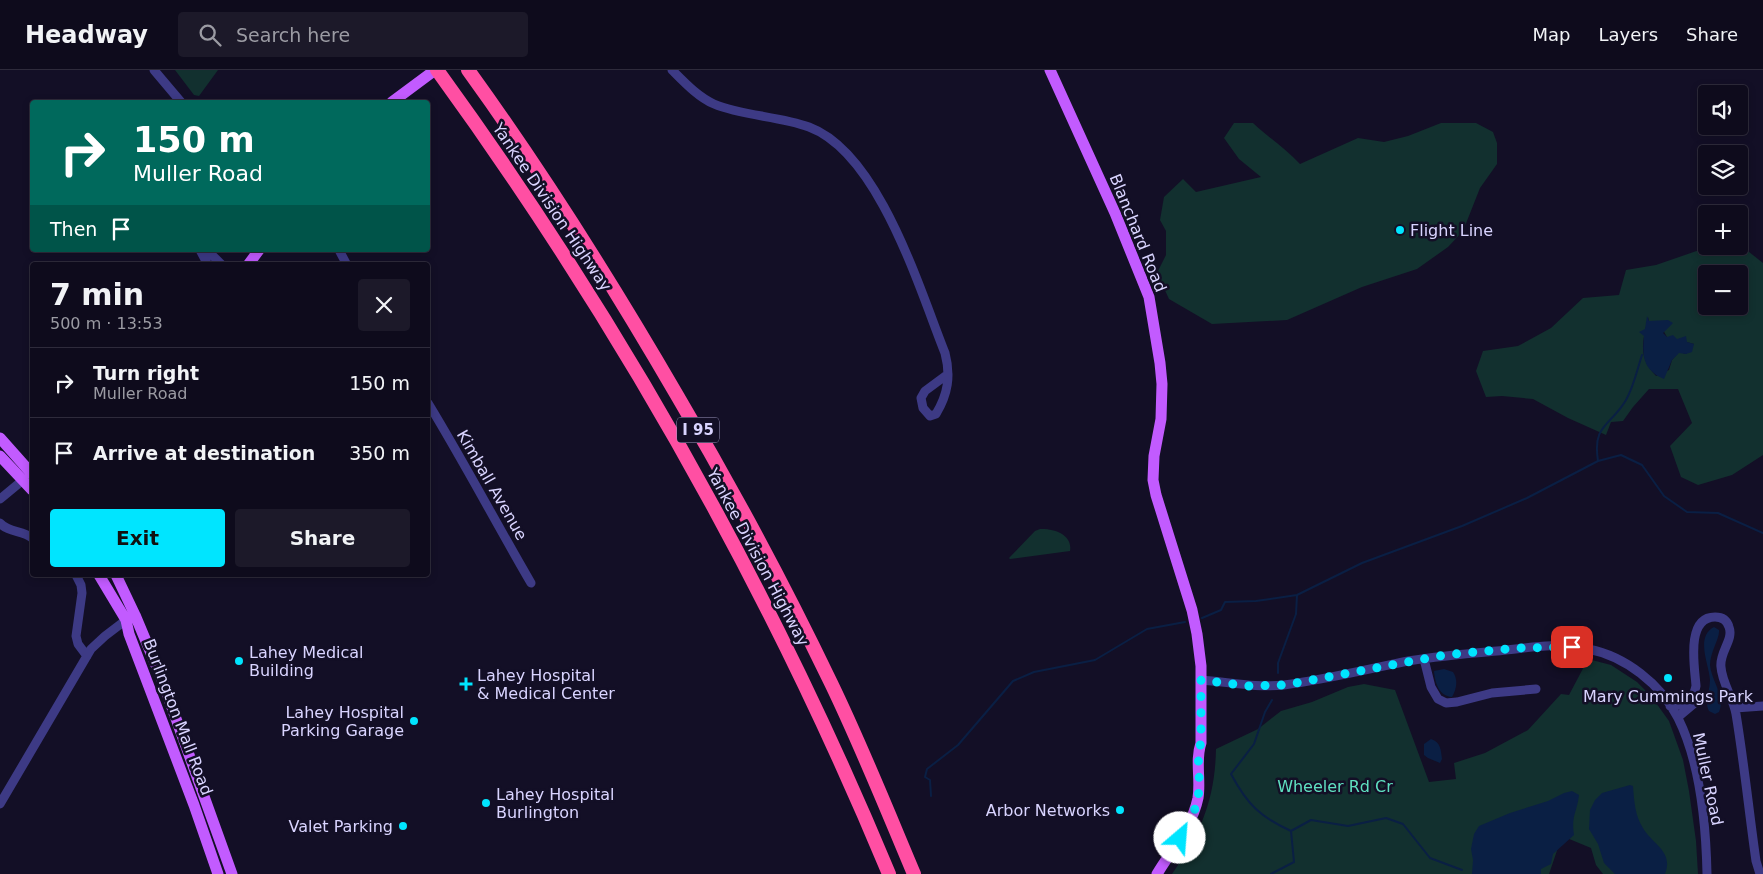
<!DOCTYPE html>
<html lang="en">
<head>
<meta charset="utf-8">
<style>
  :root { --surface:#0e0b1c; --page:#1c1929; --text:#f1f3f6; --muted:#9b9ba3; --line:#2e2b3b; --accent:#00e5ff }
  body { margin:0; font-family:"DejaVu Sans",sans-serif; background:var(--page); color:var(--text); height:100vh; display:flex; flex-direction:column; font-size:19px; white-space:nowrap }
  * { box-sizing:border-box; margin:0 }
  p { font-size:16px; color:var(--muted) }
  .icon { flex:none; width:28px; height:28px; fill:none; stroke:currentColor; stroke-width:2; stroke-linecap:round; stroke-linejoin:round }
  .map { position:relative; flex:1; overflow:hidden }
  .sheet { position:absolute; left:30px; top:192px; width:400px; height:315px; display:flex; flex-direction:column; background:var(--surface); border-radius:5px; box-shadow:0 2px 8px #0003,0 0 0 1px var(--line) }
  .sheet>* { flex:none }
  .guide { position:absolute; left:30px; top:30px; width:400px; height:152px; border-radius:5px; box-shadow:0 2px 8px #0003,0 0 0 1px var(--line); background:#00695c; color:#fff; overflow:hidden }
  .fabs { position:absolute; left:1698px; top:15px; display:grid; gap:10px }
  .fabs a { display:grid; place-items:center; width:50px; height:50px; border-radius:5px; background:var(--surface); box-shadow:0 2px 8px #0003,0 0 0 1px var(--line); font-size:25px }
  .pin { position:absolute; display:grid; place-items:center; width:42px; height:42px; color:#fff; margin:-21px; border-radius:10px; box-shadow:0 2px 8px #0006 }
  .me { position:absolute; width:55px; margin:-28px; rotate:27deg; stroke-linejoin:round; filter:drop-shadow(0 0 4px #0008) }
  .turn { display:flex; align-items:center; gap:18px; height:105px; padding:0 20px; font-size:22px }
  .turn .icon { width:65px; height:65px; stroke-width:2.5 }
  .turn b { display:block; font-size:35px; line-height:42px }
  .then { display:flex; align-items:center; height:48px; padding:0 20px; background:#0003; gap:10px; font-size:19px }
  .round { display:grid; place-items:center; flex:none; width:52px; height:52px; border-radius:5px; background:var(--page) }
  .headline { display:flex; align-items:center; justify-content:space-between; height:85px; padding:0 20px }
  h1 { font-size:30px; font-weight:700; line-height:38px }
  .primary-button { display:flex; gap:10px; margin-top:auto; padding:10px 20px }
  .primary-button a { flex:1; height:58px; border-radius:5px; background:var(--accent); color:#111; font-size:20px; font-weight:700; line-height:58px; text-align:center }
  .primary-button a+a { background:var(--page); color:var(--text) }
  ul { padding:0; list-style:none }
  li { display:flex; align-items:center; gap:15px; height:70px; padding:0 20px; border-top:1px solid var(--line) }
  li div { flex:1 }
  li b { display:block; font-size:19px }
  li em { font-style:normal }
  header { display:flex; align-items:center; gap:30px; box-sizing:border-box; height:70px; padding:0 25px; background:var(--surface); border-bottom:1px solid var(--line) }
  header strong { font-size:24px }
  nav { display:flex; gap:28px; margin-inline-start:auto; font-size:18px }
  .search { width:350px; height:45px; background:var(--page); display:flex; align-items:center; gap:12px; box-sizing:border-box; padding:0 18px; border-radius:5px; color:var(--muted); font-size:19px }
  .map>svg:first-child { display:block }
</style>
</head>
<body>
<header>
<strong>Headway</strong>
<div class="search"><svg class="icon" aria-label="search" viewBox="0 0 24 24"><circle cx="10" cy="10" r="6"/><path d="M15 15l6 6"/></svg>Search here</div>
<nav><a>Map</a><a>Layers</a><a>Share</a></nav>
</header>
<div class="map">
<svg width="1763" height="804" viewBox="0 0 1763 804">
  <rect width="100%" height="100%" fill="#130f26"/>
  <path fill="#12302f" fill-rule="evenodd" d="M175,0H218L199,26L194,25Z
    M1234,53H1253C1268,67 1286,79 1300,94L1358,68L1384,72L1408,66L1441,53H1476L1493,62L1497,73V94L1480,118L1463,161L1448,177L1417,199L1362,217L1287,250L1212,254L1169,229L1157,203L1166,185V161L1160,150L1164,127L1183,109L1196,122L1261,107L1239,89L1224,68Z
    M1739,174L1763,193V385L1732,405L1698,415L1681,407L1670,376L1692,353L1678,319H1649L1633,337L1623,351L1611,352L1606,365L1568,348L1533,329L1502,326L1486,327L1476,301L1483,281L1518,276L1551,258L1583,228L1619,225L1626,200L1656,195L1711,176H1739ZM1706,204H1739V236H1706ZM1648,247L1649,251H1658L1667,267L1694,274L1686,284L1679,282L1672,290L1669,300L1656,306C1637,285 1643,273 1648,247Z
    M1040,459C1054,458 1073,465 1070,481L1010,489L1009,488L1035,461Z
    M1588,589L1611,595L1637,612L1651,626L1669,651L1683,690L1689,721L1696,771L1698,804H1603L1596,795L1591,778L1562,766L1549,804H1172C1201,763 1215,729 1216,679L1258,659L1281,641L1312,632L1348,617L1364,614L1395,620L1429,712L1456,709L1454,693L1485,683L1528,660L1561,624L1569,625Z"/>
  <path fill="#0a1f44" d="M1647,246L1649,251L1668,250L1673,253L1663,263L1667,267L1673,265L1677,269L1686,266L1687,272L1694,274L1692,282L1686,284L1679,283L1672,290L1664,309C1643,300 1642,286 1644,266L1639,262L1645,259Z
    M1714,557L1719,560C1720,568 1710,582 1710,595C1711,610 1726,627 1719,642L1715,644L1709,641C1704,631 1710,621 1710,610C1709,594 1695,567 1714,557Z
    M1444,599L1453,602C1458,609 1457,619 1452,627C1439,626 1435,613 1434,601Z
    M1431,669C1441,672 1441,681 1442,689L1440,693L1428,688L1424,685V674Z
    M1630,715L1633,716C1634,730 1635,746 1643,758C1652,774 1674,781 1665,804H1615L1604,793L1598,774L1589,759L1590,740L1595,730L1602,723Z
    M1572,721L1579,725C1577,743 1571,745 1574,765L1553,784L1551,794L1541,799V804H1472L1473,790L1471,779L1474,764L1479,756L1510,743L1548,731L1564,723Z"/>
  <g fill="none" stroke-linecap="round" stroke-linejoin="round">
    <path stroke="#0a1f44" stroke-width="2" d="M1598,391C1592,354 1611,356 1626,330C1634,316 1637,300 1642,285
      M1202,548L1221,540L1225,532L1256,531L1297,525L1362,493L1462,456L1527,428L1598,391L1621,385L1642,395L1664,426L1687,442L1718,443L1763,463
      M1278,603V593L1296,544L1297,525
      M1272,630L1265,642L1254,674L1231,704C1247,734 1260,747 1291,761
      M931,726L930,710L925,707L927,699L958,675L1013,611L1034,602L1095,590L1147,559L1185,552
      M1291,761L1311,750L1348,756L1386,748L1403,754L1430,788L1462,800
      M1271,804L1294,792L1291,761"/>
    <path stroke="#3d3a85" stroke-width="9" d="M154,0L181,32
      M672,0C684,12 698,27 714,34C742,46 779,46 809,57C879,83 919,218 945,283C951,306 948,324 936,344L930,346L923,338L921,328L925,321L948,304
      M200,180L208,195
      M207,180L222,195
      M339,180L347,195
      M428,333C464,392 496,453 531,513
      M0,429L23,410
      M0,453C9,463 22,460 32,468
      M76,505L81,515L82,523L76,566L78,574L87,586
      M1424,589L1431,617L1438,629L1446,633L1457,632L1492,623L1536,619
      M1201,610C1229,612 1256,618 1284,615C1323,610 1364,600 1403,592C1435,586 1466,584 1497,581C1527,578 1559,572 1588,579C1625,586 1661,614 1678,648C1700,692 1706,756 1707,804
      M1670,636C1685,636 1693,631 1696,616C1695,599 1685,547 1715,547C1722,547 1727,550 1729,557C1734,570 1719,582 1721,597C1722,613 1733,627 1736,644C1744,692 1749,742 1756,791L1760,804
      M1735,638L1763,636
      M1678,647L1697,631
      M0,734L91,579L105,566L126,550"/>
    <path stroke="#c25bff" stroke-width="11" d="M1050,0L1115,143L1149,227L1160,293L1162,314L1161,349L1154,386L1153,410L1156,425L1192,540L1197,564L1201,596V673C1195,690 1201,710 1198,728C1192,757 1172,779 1157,804
      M392,32L435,0
      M248,195L259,180
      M0,368L32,404
      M0,386L32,420
      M99,505L126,550L129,564L194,735L218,804
      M116,505L135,545L161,607L232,804"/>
    <path stroke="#ff4fa3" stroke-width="14" d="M437,0C618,249 771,520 889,804
      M468,0C544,105 613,215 678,327C733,420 784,515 831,613C861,675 887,740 914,804"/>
  </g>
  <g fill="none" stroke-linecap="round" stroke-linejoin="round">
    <path stroke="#00e5ff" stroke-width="9" stroke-dasharray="0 16.2" d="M1180,768C1190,752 1199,735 1199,716C1200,702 1196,686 1201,673V610L1249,616L1285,615L1445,585L1517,578L1572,577"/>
  </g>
  <g fill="#00e5ff" stroke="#130f26" stroke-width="2">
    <circle cx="1400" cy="160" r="5"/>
    <circle cx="239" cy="591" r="5"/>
    <circle cx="1668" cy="608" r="5"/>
    <path d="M463.5 606.5h5v5h5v5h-5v5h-5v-5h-5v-5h5z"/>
    <circle cx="414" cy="651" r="5"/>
    <circle cx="486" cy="733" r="5"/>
    <circle cx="1120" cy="740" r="5"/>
    <circle cx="403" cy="756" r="5"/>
  </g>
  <g text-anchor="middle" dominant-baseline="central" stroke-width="5" stroke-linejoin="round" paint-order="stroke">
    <rect fill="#130f26" stroke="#9e99be" stroke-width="1" x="677" y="347.5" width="42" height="25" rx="4"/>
    <g font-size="15" font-weight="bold" fill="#d9d4ff">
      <text x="698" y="360">I 95</text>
    </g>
    <g font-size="16" fill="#d9d4ff" stroke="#130f26">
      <text transform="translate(552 137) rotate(56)">Yankee Division Highway</text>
      <text transform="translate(1138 163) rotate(68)">Blanchard Road</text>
      <text transform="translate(492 415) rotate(60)">Kimball Avenue</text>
      <text transform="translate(758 487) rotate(62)">Yankee Division Highway</text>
      <text transform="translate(178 647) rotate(69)">Burlington Mall Road</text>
      <text transform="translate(1708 709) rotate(78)">Muller Road</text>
    </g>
    <g font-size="16" fill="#d9d4ff" stroke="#130f26" text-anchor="start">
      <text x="1410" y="160">Flight Line</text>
      <text x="249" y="582">Lahey Medical<tspan x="249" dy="18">Building</tspan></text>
      <text x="477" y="605">Lahey Hospital<tspan x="477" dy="18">&amp; Medical Center</tspan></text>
      <text x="1668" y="626" text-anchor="middle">Mary Cummings Park</text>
      <text x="404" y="642" text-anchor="end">Lahey Hospital<tspan x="404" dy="18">Parking Garage</tspan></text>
      <text x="496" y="724">Lahey Hospital<tspan x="496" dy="18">Burlington</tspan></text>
      <text x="1110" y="740" text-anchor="end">Arbor Networks</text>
      <text x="393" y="756" text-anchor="end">Valet Parking</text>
    </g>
    <g font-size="16" fill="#5fe0c0" stroke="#130f26">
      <text x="1335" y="716">Wheeler Rd Cr</text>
    </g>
  </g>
</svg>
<div class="fabs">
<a><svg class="icon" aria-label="sound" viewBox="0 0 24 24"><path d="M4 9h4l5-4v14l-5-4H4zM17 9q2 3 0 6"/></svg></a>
<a><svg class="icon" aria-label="layers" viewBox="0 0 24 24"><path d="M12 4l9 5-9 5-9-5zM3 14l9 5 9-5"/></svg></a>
<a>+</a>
<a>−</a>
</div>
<div class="pin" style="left:1572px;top:577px;background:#d93025"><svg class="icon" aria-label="arrive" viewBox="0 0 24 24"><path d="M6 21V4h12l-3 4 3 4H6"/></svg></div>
<svg class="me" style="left:1180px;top:768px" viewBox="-20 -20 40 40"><circle r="19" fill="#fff"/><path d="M0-13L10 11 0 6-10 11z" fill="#00e5ff"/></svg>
<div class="guide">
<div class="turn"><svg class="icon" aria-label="right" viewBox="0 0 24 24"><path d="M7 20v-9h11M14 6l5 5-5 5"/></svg><div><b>150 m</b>Muller Road</div></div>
<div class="then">Then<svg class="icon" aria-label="arrive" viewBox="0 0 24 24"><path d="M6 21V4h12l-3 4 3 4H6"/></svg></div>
</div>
<section class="sheet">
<div class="headline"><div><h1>7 min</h1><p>500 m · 13:53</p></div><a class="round"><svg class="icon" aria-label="close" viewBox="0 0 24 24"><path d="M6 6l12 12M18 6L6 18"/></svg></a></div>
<ul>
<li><svg class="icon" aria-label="right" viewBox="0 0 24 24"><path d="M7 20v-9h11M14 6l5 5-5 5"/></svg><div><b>Turn right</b><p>Muller Road</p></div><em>150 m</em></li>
<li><svg class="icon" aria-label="arrive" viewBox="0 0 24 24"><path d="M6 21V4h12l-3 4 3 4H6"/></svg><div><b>Arrive at destination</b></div><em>350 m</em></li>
</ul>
<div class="primary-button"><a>Exit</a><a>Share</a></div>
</section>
</div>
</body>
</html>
